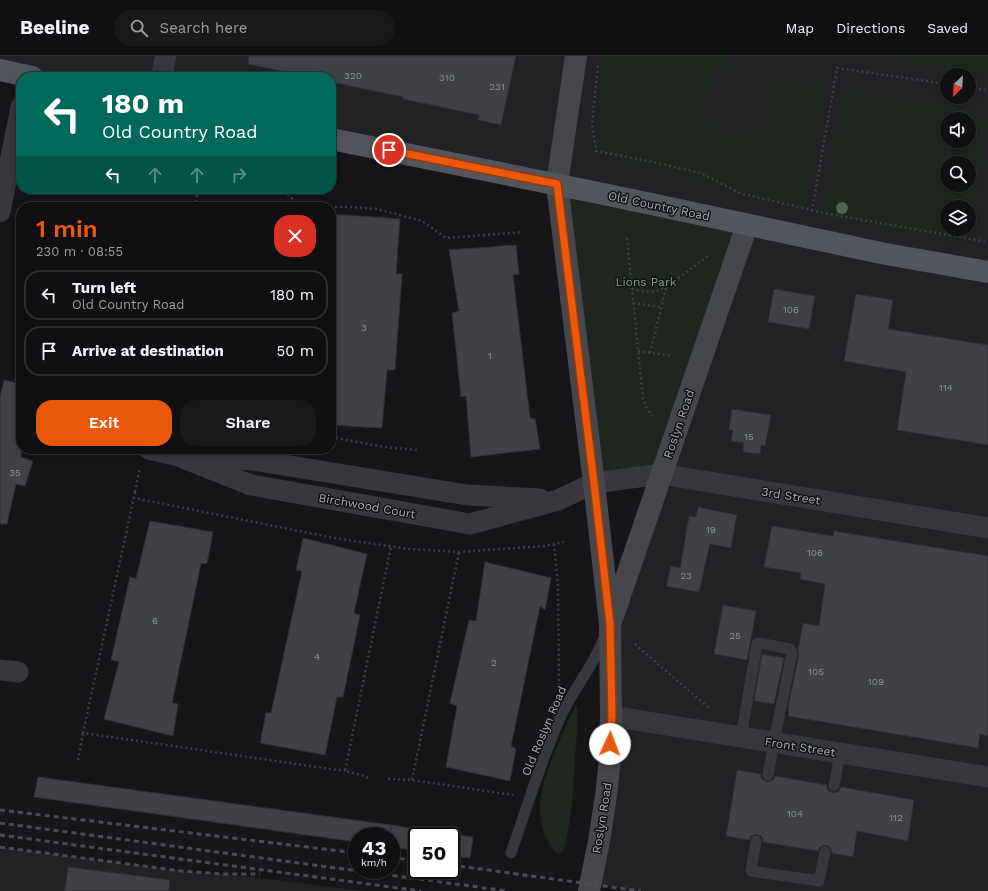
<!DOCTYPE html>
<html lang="en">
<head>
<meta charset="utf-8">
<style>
  :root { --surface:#101012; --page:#19191b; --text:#f1f3f6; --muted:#9c9d9f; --line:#303032; --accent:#ea580c }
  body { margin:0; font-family:"Work Sans",sans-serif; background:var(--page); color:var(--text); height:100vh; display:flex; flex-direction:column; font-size:15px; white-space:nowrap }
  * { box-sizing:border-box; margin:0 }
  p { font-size:13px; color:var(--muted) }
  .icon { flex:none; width:22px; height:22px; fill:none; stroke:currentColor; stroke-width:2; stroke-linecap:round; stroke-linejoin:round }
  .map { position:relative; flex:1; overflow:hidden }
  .details { position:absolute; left:16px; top:146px; width:320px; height:252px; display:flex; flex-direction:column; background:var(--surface); border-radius:16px; box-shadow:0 2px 10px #0003,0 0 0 1px var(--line) }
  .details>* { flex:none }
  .guide { position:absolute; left:16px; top:16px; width:320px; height:122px; border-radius:16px; box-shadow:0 2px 10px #0003,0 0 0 1px var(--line); background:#00695c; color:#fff; overflow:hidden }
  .needle { width:26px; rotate:205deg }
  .buttons { position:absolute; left:940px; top:12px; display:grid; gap:8px }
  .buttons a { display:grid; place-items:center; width:36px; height:36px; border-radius:50%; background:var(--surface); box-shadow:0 2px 10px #0003,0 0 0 1px var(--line); font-size:20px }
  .speed { position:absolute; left:348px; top:771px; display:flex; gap:8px; font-size:20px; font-weight:700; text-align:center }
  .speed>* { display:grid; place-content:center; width:52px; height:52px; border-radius:50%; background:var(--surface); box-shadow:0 2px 10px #0003,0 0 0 1px var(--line); line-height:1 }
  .speed small { font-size:10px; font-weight:400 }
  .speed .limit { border:2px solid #111; border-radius:6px; background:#fff; color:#111 }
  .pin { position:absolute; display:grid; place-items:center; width:34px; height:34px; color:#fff; margin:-17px; border:2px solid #fff; border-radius:50%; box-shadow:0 1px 4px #0007 }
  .me { position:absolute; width:44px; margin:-22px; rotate:2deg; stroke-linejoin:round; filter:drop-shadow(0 0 3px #0008) }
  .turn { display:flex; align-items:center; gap:14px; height:84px; padding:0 20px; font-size:18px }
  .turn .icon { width:52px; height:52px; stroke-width:2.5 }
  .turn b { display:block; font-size:28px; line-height:34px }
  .lanes { display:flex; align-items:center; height:38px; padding:0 20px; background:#0003; justify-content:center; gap:20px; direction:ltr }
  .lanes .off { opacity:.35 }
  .round { display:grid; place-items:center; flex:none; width:42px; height:42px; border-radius:16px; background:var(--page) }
  .headline { display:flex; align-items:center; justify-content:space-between; height:68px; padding:0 20px }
  h1 { font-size:24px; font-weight:600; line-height:30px; color:var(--accent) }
  .cta { display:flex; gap:8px; margin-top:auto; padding:8px 20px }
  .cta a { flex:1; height:46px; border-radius:16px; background:var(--accent); color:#fff; font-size:16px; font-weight:600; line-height:46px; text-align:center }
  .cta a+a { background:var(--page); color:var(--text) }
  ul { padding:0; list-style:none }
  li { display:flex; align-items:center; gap:12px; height:50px; margin:0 8px 6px; padding:0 12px; border:2px solid var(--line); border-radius:16px }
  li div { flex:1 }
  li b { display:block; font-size:15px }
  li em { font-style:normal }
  header { display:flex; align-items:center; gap:24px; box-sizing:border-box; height:56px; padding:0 20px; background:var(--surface); border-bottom:1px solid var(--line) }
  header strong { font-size:19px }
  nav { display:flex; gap:22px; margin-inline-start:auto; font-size:14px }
  .search { width:280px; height:36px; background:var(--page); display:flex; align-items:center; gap:10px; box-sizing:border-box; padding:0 14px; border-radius:16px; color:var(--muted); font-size:15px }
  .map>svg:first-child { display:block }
</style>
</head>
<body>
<header>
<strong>Beeline</strong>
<div class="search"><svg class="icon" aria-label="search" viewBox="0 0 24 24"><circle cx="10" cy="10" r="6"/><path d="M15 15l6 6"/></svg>Search here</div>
<nav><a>Map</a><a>Directions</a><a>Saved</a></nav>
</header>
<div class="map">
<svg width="988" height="835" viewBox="0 0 988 835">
  <rect width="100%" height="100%" fill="#161618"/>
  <path fill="#222225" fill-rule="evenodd" d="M0,0H988V213L331,80V21H37L0,13ZM947,19H969V41H947ZM947,63H969V85H947ZM947,107H969V129H947ZM947,151H969V173H947Z
    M747,169L988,216V835H625V833L592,826L610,568Z
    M0,791L181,815L224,818L365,835H0Z"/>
  <path fill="#1e261f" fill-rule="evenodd" d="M601,0H723L728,3L732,14L728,16L713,15L705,66L709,69L721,71V80L742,83L745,74H762L768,21L818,29L824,38L807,149L801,152L608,101L596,95Z
    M886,0H988V19Z
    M851,35L976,55L988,66L972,178L961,186L823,161L843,39ZM947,63H969V85H947ZM947,107H969V129H947ZM947,151H969V173H947Z
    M557,128L747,169L661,418L594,427Z
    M576,649C577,653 578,657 578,661C578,673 576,686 575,698C573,732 573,763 563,796L558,798C544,787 539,764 540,747C540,737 544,726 547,717C555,694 565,671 576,649Z"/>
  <path fill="#404145" stroke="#303034" d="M249,0H516L501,69L478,64L479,59L403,43V41L331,26V21H309L248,8Z
    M332,158L400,163L396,218H402L395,314H387L382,372L331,369V228L334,185H331Z
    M516,189L519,218L513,219L530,362L535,363L540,393L471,401L466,340L461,341L452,257L459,255L449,194Z
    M774,233L815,240L809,273L768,266Z
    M856,238L893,244L888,273L988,289V389L897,374L906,316L844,305Z
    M4,324L21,328V401L33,405L25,430L16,428L7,468H0V341Z
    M732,353L771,359L765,390L761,389L760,398L743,396L744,387L731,385L733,374H729Z
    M698,451L737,459L731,492L710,488L699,536L666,530L671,510L680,512L689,460L696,461Z
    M150,465L213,476L207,507L201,508L172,647L178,648L173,680L104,663L119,606L111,604L130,521L136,523Z
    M772,470L833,480L834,475L988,500V680L980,678L978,692L788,660L789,651H788L799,598L798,594L803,567L819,570L825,528L800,523L801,517L764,511Z
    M303,482L367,498L354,557L360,559L343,641H337L325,699L260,687L266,657H271L302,515L296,514Z
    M485,506L551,522L545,554L540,550L511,690L516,693L510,725L446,711L457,650L450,647L469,564L476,565Z
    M723,549L756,555L747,604L714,598Z
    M762,598L784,602L774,648L754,645Z
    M737,714L761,718V721L763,724L767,726L771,725L773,724L775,720L827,729V732L829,735L833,737L837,736L839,735L841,731L914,744L908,785L857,775L853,801L832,797V794L830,791L826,789L822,790L820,791L818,795L763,786V783L761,780L757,778L753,779L751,780L749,784L726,780Z
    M38,721L391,769L390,780H357V786L34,741Z
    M391,769L417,773V795L391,791Z
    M451,778L473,781L470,802L451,800Z
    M68,811L170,824L169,835H65Z"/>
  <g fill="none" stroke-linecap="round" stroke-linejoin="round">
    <path stroke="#3d3f44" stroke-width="2.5" stroke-dasharray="2 3" stroke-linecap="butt" d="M598,10L592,67L596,95L648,105L701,117L739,137L823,157L988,186
      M969,32L988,34
      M279,133L290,140L299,151
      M195,151L198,133
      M315,151H349L377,153L422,165L446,182L523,176
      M812,155L837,12L947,28
      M627,182L643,343L646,351L652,360
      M632,233L647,236L656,235L666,231L709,199
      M633,247L661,251
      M638,295L673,300
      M650,297L666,232
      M331,381L384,391L418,394
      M135,436L83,677L345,715
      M135,436L140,412
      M134,441V442L334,482L409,493L459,496L544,490L564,486
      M554,488L558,530L559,629
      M635,588L710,653
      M78,704L83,677
      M368,722L365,720L345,715L391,490
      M388,723L412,724L513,739
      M412,724L459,496"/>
    <path stroke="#37383d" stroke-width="11" d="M741,681L757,588L759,587L790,593L792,597C784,638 775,678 768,719
      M834,730L840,698
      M756,785L751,815L819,825L825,796
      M511,797C527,751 541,704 561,660C569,643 579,628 589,612C595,602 600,591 605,580"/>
    <path stroke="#37383d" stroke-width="21" d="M161,21L166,0
      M0,156L21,51
      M149,393L178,400L254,404L467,439L540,443
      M178,400L251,429L470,468L558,444L594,427L661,418L988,472
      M0,614L18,616
      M611,660L988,721"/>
    <path stroke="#45474d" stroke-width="22" d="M576,0L557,128L594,427L610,568L611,660L610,703L606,740L599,785L589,835
      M612,563L747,169"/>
    <path stroke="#53555c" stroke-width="22" d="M0,14L32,21
      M331,83L599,137L886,198L988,216"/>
    <path stroke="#4a4c52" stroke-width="3" stroke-dasharray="5 4" stroke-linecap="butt" d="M0,754L357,797
      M0,767L508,835
      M0,779L421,835
      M0,791L181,815L224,818H260
      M391,801L417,805
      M451,809L641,835"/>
  </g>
  <circle fill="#506452" cx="842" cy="152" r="6"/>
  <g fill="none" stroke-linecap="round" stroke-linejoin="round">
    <g stroke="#983908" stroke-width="10">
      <path id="route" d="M389,94L557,128L594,427L610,568L612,660L610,688"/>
    </g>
    <use href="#route" stroke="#ea580c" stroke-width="7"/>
  </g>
  <g text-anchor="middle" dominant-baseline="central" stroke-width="3" stroke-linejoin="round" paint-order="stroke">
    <g font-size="10" fill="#8e929b">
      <text x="353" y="19">320</text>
      <text x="447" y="21">310</text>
      <text x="497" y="30">231</text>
      <text x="791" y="253">106</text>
      <text x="364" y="271">3</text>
      <text x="490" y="299">1</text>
      <text x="946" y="331">114</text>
      <text x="749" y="380">15</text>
      <text x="15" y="416">35</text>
      <text x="711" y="473">19</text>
      <text x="815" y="496">106</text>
      <text x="686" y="519">23</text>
      <text x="155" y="564">6</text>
      <text x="735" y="579">25</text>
      <text x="317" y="600">4</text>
      <text x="494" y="606">2</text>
      <text x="816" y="615">105</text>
      <text x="876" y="625">109</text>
      <text x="795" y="757">104</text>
      <text x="896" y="761">112</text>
    </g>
    <g font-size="12" fill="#a8adb8" stroke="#111113">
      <text transform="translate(659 150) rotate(12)">Old Country Road</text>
      <text transform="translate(679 368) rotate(-71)">Roslyn Road</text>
      <text transform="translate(791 440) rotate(9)">3rd Street</text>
      <text transform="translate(367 450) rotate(10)">Birchwood Court</text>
      <text transform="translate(544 675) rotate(-67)">Old Roslyn Road</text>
      <text transform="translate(800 691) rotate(9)">Front Street</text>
      <text transform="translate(602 762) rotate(-81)">Roslyn Road</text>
    </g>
    <g font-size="12" fill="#7fa381" stroke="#111113">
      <text x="646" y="226">Lions Park</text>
    </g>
  </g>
</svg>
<div class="buttons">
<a><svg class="needle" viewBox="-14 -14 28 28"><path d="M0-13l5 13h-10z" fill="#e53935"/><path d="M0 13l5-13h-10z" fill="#9c9d9f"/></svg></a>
<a><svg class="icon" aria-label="sound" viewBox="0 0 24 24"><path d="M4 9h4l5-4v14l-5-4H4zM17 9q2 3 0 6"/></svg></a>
<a><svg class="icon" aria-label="search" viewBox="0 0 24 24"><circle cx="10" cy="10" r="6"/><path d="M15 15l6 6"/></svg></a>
<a><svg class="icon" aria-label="layers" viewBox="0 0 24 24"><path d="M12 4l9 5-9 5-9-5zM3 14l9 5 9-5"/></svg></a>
</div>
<div class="speed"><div>43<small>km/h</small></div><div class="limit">50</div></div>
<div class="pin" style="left:389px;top:94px;background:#d93025"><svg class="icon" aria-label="arrive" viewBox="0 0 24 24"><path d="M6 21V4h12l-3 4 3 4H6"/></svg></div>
<svg class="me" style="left:610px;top:688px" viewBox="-20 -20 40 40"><circle r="19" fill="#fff"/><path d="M0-13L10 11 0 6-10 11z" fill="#ea580c"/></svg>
<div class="guide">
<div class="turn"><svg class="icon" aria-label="left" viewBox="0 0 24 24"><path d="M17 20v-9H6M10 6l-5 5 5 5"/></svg><div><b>180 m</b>Old Country Road</div></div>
<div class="lanes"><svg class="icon" aria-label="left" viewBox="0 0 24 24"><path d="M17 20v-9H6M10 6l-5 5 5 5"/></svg><svg class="icon off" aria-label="ahead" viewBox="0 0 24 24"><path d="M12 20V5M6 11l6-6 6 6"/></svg><svg class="icon off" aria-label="ahead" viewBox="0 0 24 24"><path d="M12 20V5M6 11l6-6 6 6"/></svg><svg class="icon off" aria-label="right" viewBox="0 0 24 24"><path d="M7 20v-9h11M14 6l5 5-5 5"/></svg></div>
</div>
<section class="details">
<div class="headline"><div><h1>1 min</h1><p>230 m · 08:55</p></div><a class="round" style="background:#d93025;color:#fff"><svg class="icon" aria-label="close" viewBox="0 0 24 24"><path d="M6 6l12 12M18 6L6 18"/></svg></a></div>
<ul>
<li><svg class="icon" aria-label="left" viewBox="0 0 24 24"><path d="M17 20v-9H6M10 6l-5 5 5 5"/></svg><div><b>Turn left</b><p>Old Country Road</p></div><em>180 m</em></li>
<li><svg class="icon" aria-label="arrive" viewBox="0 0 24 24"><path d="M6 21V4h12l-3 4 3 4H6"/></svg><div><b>Arrive at destination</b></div><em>50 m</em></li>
</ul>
<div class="cta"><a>Exit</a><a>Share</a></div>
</section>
</div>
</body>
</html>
